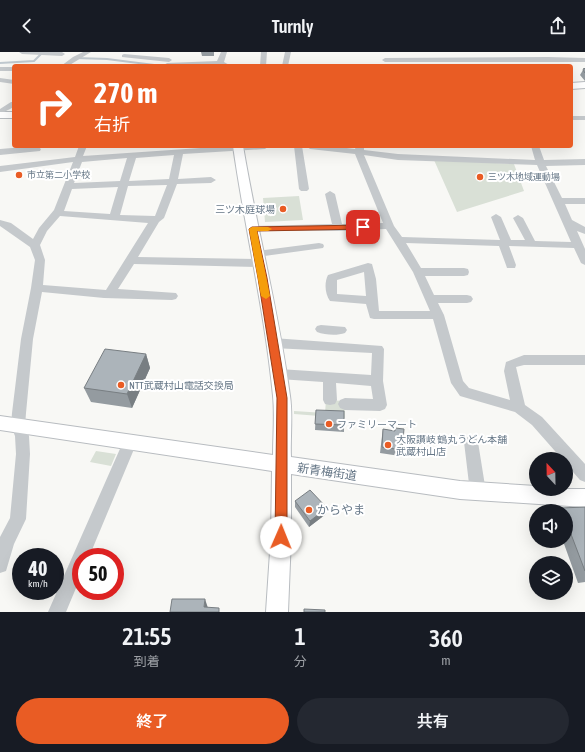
<!DOCTYPE html>
<html lang="ja">
<head>
<meta charset="utf-8">
<style>
  :root { --surface:#171b24; --page:#242831; --text:#f1f3f6; --muted:#9ea1a6; --accent:#e95c24 }
  body { margin:0; font-family:"Asap Condensed","Noto Sans JP",sans-serif; background:var(--page); color:var(--text); height:100vh; display:flex; flex-direction:column; font-size:15px; white-space:nowrap }
  * { box-sizing:border-box; margin:0 }
  p { font-size:13px; color:var(--muted) }
  .icon { flex:none; width:22px; height:22px; fill:none; stroke:currentColor; stroke-width:2; stroke-linecap:round; stroke-linejoin:round }
  .map { position:relative; height:560px; overflow:hidden }
  .details { display:flex; flex-direction:column; background:var(--surface); flex:1 }
  .details>* { flex:none }
  .banner { position:absolute; left:12px; top:12px; width:561px; height:84px; border-radius:4px; box-shadow:0 4px 16px #0002; background:#e95c24; color:#fff; overflow:hidden }
  .needle { width:26px; rotate:338deg }
  .fabs { position:absolute; left:529px; top:400px; display:grid; gap:8px }
  .fabs a { display:grid; place-items:center; width:44px; height:44px; border-radius:50%; background:var(--surface); box-shadow:0 4px 16px #0002; font-size:20px }
  .speed { position:absolute; left:12px; top:496px; display:flex; gap:8px; font-size:20px; font-weight:700; text-align:center }
  .speed>* { display:grid; place-content:center; width:52px; height:52px; border-radius:50%; background:var(--surface); box-shadow:0 4px 16px #0002; line-height:1 }
  .speed small { font-size:10px; font-weight:400 }
  .speed .limit { border:6px solid #d22; background:#fff; color:#111 }
  .pin { position:absolute; display:grid; place-items:center; width:34px; height:34px; color:#fff; margin:-17px; border-radius:8px; box-shadow:0 2px 6px #0006 }
  .me { position:absolute; width:44px; margin:-22px; rotate:1deg; stroke-linejoin:round; filter:drop-shadow(0 0 3px #0008) }
  .turn { display:flex; align-items:center; gap:14px; height:84px; padding:0 16px; font-size:18px }
  .turn .icon { width:52px; height:52px; stroke-width:2.5 }
  .turn b { display:block; font-size:28px; line-height:34px }
  .eta { display:flex; justify-content:space-evenly; align-items:center; height:68px; text-align:center }
  .eta b { font-size:24px; font-weight:600; line-height:28px }
  .button { display:flex; gap:8px; margin-top:auto; padding:8px 16px }
  .button a { flex:1; height:46px; border-radius:24px; background:var(--accent); color:#fff; font-size:16px; font-weight:600; line-height:46px; text-align:center }
  .button a+a { background:var(--page); color:var(--text) }
  header { display:flex; justify-content:space-between; align-items:center; height:52px; padding:0 16px; background:var(--surface); font-size:18px; font-weight:600 }
  .map>svg:first-child { display:block }
</style>
</head>
<body>
<header><svg class="icon" aria-label="back" viewBox="0 0 24 24"><path d="M15 5l-7 7 7 7"/></svg>Turnly<svg class="icon" aria-label="share" viewBox="0 0 24 24"><path d="M12 15V3M7 8l5-5 5 5M5 13v7h14v-7"/></svg></header>
<div class="map">
<svg width="585" height="560" viewBox="0 0 585 560">
  <rect width="100%" height="100%" fill="#f8f8f5"/>
  <path fill="#d9e0d6" d="M434,108L514,112L524,139L457,160Z
    M299,144L303,168L265,170L263,146Z
    M326,348L345,349V366L294,362V359L325,361Z
    M96,399L116,402L111,414L90,410Z"/>
  <g fill="none" stroke-linecap="round" stroke-linejoin="round">
    <path stroke="#c0c9cf" stroke-width="2" d="M76,6L107,7L162,14
      M0,11L34,9L41,2"/>
    <g stroke="#b8bcc0" stroke-width="2">
      <path id="major" d="M585,30V36L571,37V31Z
        M0,60H14V66H0Z
        M233,94H243C257,178 279,260 290,344C293,364 290,385 291,405L460,429L536,434V437H585V455L460,447L291,422V485L288,560H266L271,485L272,419L0,378V364L273,403C273,384 275,363 273,344C265,260 245,178 233,94Z"/>
    </g>
    <path fill="#c5c9cc" fill-rule="evenodd" d="M19,0H62L65,2L62,4L22,2Z
      M83,0H91L68,14H61L73,5Z
      M221,0H227L224,10L231,14L164,13L167,11L217,9Z
      M261,0H267L266,14H260Z
      M285,0H291L288,14H282Z
      M124,2L169,6L172,8L169,10L122,5V3Z
      M548,5L585,6V10H385L382,8L385,6Z
      M0,15H14V19H0Z
      M0,26L14,28V32L0,30Z
      M11,50H14V55L0,62V57Z
      M571,64H585V68H571Z
      M37,94L41,97L40,99L0,103V97Z
      M79,94H87L83,104L230,94H269L265,97L183,102L178,127L211,125L216,128L211,131L177,132L164,166L159,170L138,205L259,207L263,209L264,211L263,213L259,215L134,212L118,237L176,241L178,244L176,247L172,248L104,246L42,240L33,287L26,361L25,374L29,384L30,402L26,467L14,492L6,519L0,521V485L10,466L16,402L15,384L11,374L12,361L21,287L31,236L35,208L30,195L0,174V168L11,171L33,187L39,176L54,158L73,110L0,120V114L75,105ZM174,103L169,127L129,129L136,106ZM127,106L120,129L74,131L82,110ZM167,133L155,164L120,163L128,134ZM118,135L110,162L64,159L72,137ZM60,164L148,171L106,238L43,233L45,208L40,193L47,179Z
      M294,94H302L309,137L307,139H301L299,137Z
      M306,94H330L355,97L356,94H364V98L398,102L535,108L531,94H539L544,108L585,107V113L546,114L562,146H585V152H565L572,168L585,175V182L577,179L585,197V213L581,211L574,196L509,194L516,213L515,216H507L506,213L499,194L406,191L421,216H464L468,217L469,220L468,223L464,224H425L434,243H467L471,244L473,247L471,250L467,251H438L444,263L463,329L469,336L510,348L504,319L506,310L524,303H585V313H524L516,315L525,353L542,365L585,412V430L580,428L566,412V407H562L532,373L515,360L460,344L451,331L433,267H374L370,266L366,252L330,249C325,242 324,231 328,223L368,211L372,212L376,227L379,259H430L413,220L386,177L338,179H249L248,177L249,175L253,174L332,172L325,142L330,139L335,142L342,172L383,171L355,102L310,97ZM364,103L398,108L537,113L571,190L535,189L523,166L518,163L513,166L525,188H511L501,165L496,162L491,165L500,188L402,185L394,174ZM364,220L366,244L337,242V228Z
      M319,191L323,192L324,194L323,196L257,205L252,202L257,199Z
      M321,273L345,275L347,278L345,281C337,284 325,283 317,280L315,277L317,274Z
      M273,286L382,294L384,297L383,329L387,353L385,357L380,359L345,358L340,356L338,352L340,348L345,346L373,347L371,334L336,331L337,348L335,352L330,353L325,352L323,348V330L279,327L274,326L273,322L274,318L279,317L371,323L372,301L273,296L269,294L267,291L269,288Z
      M130,384L135,386L137,390L89,505H81V524L66,560H48L123,390L125,386Z
      M471,384L476,386L478,390L486,440L483,445L478,447L473,445L470,440L464,390L466,386Z"/>
    <use href="#major" fill="#fff" fill-rule="evenodd"/>
  </g>
  <path fill="#949ba0" d="M201,0H214V4H202Z
    M585,17V29L580,23L583,18Z
    M146,302L150,316L132,356L91,350L84,336Z
    M316,358L344,373V380L315,378Z
    M395,376L402,398L400,404L380,401L382,384L383,377L394,379Z
    M295,449L326,462L309,475L295,455Z
    M585,455V530L578,531L563,489H566V459H558L561,456Z"/>
  <path fill="#787e82" d="M146,302L150,316L132,356L127,342Z
    M327,456L326,462L309,475L310,469Z
    M205,547L208,556L204,555Z"/>
  <path fill="#acb4ba" stroke="#787e82" d="M584,16L585,17V21L583,18Z
    M105,297L146,302L127,342L84,336Z
    M316,358L344,359V373L315,372Z
    M395,376L404,377L402,398L382,395L383,377L395,379Z
    M310,438L327,456L310,469L295,449Z
    M585,455V519L566,469V459H562L561,456Z
    M172,547H205L204,555L219,556V560H170Z
    M304,557L325,558V560H304Z"/>
  <path fill="#e95c24" stroke="#973c17" d="M363,173H366V177L257,179L267,226L287,346V485L285,490L281,491L277,490L275,485L277,346L258,226L249,177L252,175Z"/>
  <path fill="#f59e0b" d="M252,175H268L272,177L268,179H257L270,244L266,247L261,244L249,177Z"/>
  <g fill="#e95c24" stroke="#fff" stroke-width="1.5">
    <circle cx="19" cy="123" r="4"/>
    <circle cx="480" cy="125" r="4"/>
    <circle cx="283" cy="157" r="4"/>
    <circle cx="121" cy="333" r="4"/>
    <circle cx="329" cy="372" r="4"/>
    <circle cx="388" cy="393" r="4"/>
    <circle cx="309" cy="458" r="4"/>
  </g>
  <g text-anchor="middle" dominant-baseline="central" stroke-width="4" stroke-linejoin="round" paint-order="stroke">
    <g font-size="9" fill="#667787" stroke="#fff" text-anchor="start">
      <text x="27" y="123">市立第二小学校</text>
      <text x="488" y="125">三ツ木地域運動場</text>
    </g>
    <g font-size="10" fill="#667787" stroke="#fff" text-anchor="start">
      <text x="275" y="157" text-anchor="end">三ツ木庭球場</text>
      <text x="129" y="333">NTT武蔵村山電話交換局</text>
      <text x="337" y="372">ファミリーマート</text>
      <text x="396" y="387">大阪讃岐 鶴丸うどん本舗<tspan x="396" dy="12">武蔵村山店</tspan></text>
    </g>
    <g font-size="12" fill="#667787" stroke="#fff">
      <text transform="translate(327 420) rotate(8)">新青梅街道</text>
    </g>
    <g font-size="12" fill="#667787" stroke="#fff" text-anchor="start">
      <text x="317" y="458">からやま</text>
    </g>
  </g>
</svg>
<div class="fabs">
<a><svg class="needle" viewBox="-14 -14 28 28"><path d="M0-13l5 13h-10z" fill="#e53935"/><path d="M0 13l5-13h-10z" fill="#9ea1a6"/></svg></a>
<a><svg class="icon" aria-label="sound" viewBox="0 0 24 24"><path d="M4 9h4l5-4v14l-5-4H4zM17 9q2 3 0 6"/></svg></a>
<a><svg class="icon" aria-label="layers" viewBox="0 0 24 24"><path d="M12 4l9 5-9 5-9-5zM3 14l9 5 9-5"/></svg></a>
</div>
<div class="speed"><div>40<small>km/h</small></div><div class="limit">50</div></div>
<div class="pin" style="left:363px;top:175px;background:#d93025"><svg class="icon" aria-label="arrive" viewBox="0 0 24 24"><path d="M6 21V4h12l-3 4 3 4H6"/></svg></div>
<svg class="me" style="left:281px;top:485px" viewBox="-20 -20 40 40"><circle r="19" fill="#fff"/><path d="M0-13L10 11 0 6-10 11z" fill="#e95c24"/></svg>
<div class="banner">
<div class="turn"><svg class="icon" aria-label="right" viewBox="0 0 24 24"><path d="M7 20v-9h11M14 6l5 5-5 5"/></svg><div><b>270 m</b>右折</div></div>
</div>
</div>
<section class="details">
<div class="eta">
<div><b>21:55</b><p>到着</p></div>
<div><b>1</b><p>分</p></div>
<div><b>360</b><p>m</p></div>
</div>
<div class="button"><a>終了</a><a>共有</a></div>
</section>
</body>
</html>
